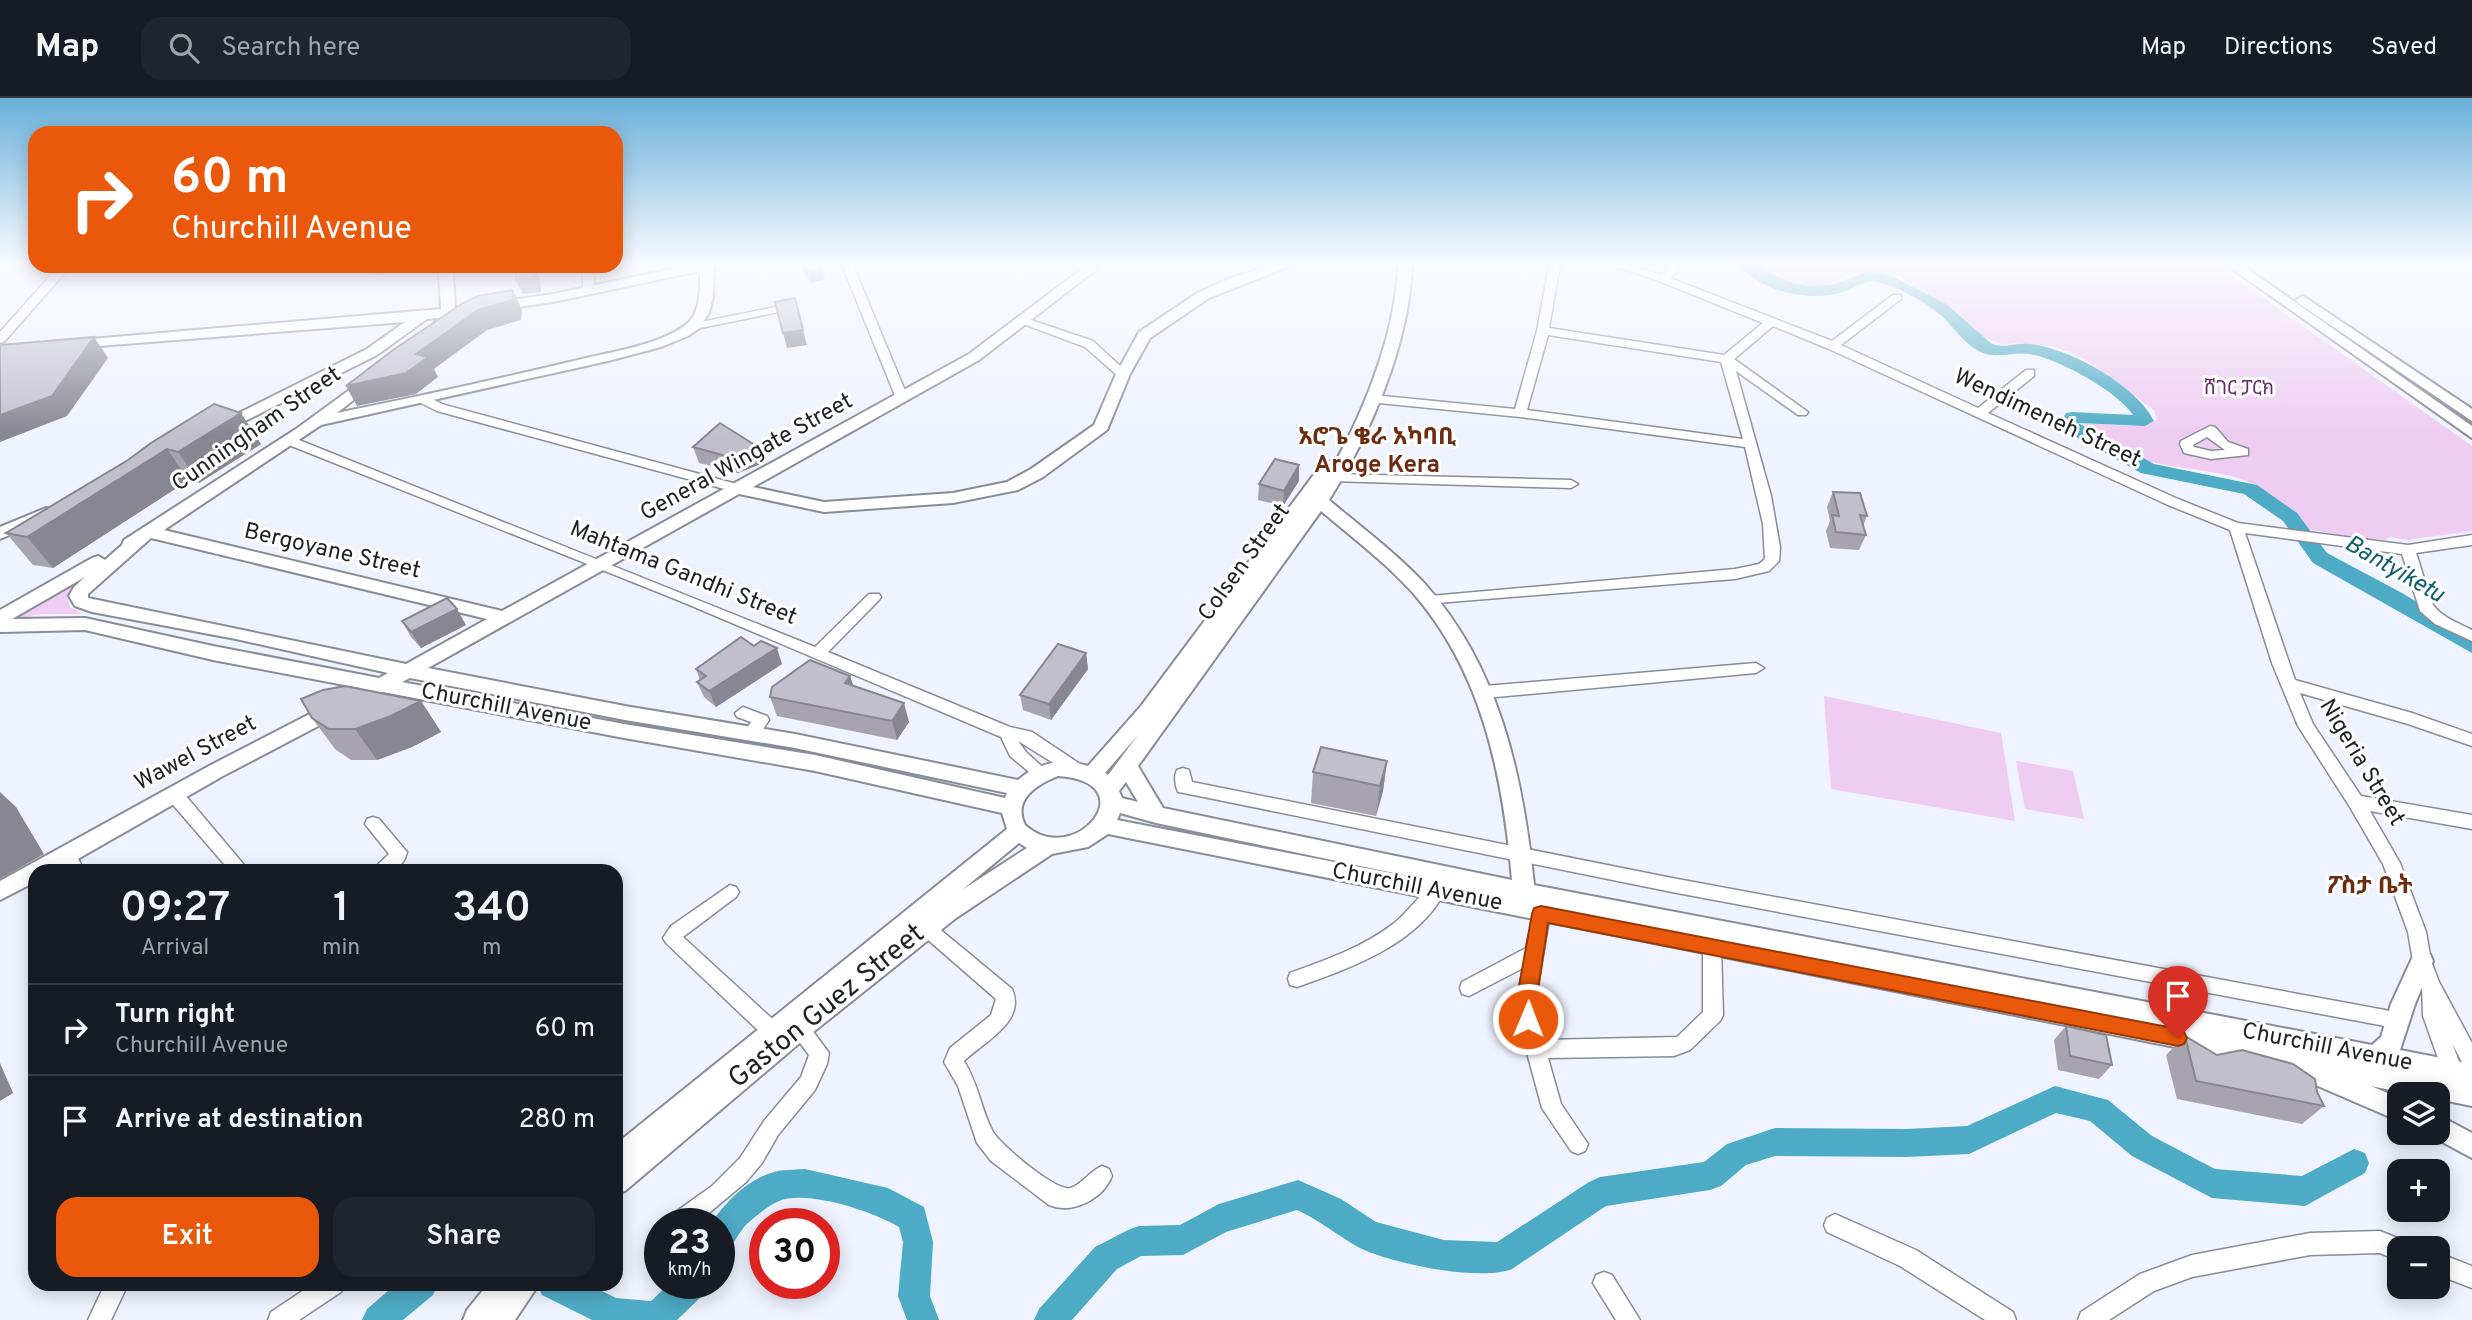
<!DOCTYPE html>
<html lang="en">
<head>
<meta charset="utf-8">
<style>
  :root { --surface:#171b24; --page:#20242c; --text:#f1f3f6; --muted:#9ea1a6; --line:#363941; --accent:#ea580c }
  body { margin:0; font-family:Overpass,"Noto Sans Ethiopic",sans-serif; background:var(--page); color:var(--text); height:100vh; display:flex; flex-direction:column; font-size:26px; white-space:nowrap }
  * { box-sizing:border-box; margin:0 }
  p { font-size:23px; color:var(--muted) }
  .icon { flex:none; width:38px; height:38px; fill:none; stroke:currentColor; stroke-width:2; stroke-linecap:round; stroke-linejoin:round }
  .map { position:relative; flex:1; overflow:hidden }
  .panel { position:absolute; left:28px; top:766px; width:595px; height:427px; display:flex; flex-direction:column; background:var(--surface); border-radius:21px; box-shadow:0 4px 18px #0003 }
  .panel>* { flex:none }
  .hud { position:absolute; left:28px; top:28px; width:595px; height:147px; border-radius:21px; box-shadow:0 4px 18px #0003; background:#ea580c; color:#fff; overflow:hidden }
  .fabs { position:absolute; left:2387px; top:984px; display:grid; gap:14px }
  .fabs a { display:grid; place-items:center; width:63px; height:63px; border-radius:14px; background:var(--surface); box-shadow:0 4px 18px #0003; font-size:35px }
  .speed { position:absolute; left:644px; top:1110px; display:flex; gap:14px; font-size:35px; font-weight:700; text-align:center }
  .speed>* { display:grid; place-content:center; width:91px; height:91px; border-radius:50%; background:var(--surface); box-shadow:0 4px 18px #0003; line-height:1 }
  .speed small { font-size:18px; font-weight:400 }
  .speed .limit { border:10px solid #d22; background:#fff; color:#111 }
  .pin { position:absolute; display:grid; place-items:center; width:60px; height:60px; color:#fff; margin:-72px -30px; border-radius:50% 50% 50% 0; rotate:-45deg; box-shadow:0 0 7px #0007 }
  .pin .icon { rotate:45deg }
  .me { position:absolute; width:77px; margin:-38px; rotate:1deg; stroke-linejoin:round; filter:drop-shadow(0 0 5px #0008) }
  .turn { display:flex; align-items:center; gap:24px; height:147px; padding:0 28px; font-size:32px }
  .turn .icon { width:91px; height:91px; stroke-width:2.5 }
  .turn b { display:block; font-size:49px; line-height:60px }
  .eta { display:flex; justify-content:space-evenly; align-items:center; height:119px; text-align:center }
  .eta b { font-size:42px; font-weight:600; line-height:49px }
  .cta { display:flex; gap:14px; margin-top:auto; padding:14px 28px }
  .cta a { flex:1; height:80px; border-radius:21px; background:var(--accent); color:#fff; font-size:28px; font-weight:600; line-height:80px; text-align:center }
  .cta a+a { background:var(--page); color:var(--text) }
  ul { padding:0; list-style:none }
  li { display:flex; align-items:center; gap:21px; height:91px; padding:0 28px; border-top:2px solid var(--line) }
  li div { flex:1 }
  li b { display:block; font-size:26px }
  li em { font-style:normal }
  header { display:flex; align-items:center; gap:42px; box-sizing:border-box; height:98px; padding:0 35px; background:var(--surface); border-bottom:2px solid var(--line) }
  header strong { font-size:33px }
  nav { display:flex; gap:38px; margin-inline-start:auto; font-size:24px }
  .search { width:490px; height:63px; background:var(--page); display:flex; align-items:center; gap:18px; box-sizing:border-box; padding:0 24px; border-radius:21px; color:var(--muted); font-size:26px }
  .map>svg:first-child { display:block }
</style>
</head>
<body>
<header>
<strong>Map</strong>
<div class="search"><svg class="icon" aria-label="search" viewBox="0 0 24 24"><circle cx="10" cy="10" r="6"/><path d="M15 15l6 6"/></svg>Search here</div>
<nav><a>Map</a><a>Directions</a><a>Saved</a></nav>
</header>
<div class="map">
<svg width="2472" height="1222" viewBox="0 0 2472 1222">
  <rect width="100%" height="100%" fill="#eff3ff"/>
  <path fill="#efccf2" d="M1754,167H2217L2472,348V433L2407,442L2391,439L2385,442C2369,440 2311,435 2300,427C2296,423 2293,418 2290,414C2277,401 2263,390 2246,383C2205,366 2105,371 2080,328C2106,321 2133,335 2157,322L2154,312L2086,262L2072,255L2053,248L2014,245L2005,247L1985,240L1901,179L1861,175L1845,178L1825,188L1812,189L1782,184Z
    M81,482L67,498L70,509L82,516H41L16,521Z
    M1824,598L2001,635L2015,723L1831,691Z
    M2016,663L2073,673L2084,721L2025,711Z"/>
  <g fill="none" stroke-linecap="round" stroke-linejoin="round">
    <path fill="#4eabc6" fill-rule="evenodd" d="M1739,167H1758L1788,184L1807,188L1832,187L1870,173L1894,179L1946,206L1992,246C2005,251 2016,244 2029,246C2068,249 2137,288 2154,323L2145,328L2078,325L2154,366L2257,387L2297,415L2327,455L2402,495L2472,537V555L2313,465L2283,423L2244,396L2141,375L2062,331L2059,327L2066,315L2072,314L2133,317C2117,293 2057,260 2029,256C2010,253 1996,263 1977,252C1963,244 1954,230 1943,219C1926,204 1899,189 1877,184C1866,181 1854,191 1843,194C1809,204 1763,195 1739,167Z
      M2055,988L2108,1002L2152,1038L2215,1071L2302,1078L2354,1051L2365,1055L2369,1065L2365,1075L2305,1108L2212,1100L2132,1058L2090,1023L2056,1015L1969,1056L1906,1059L1775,1058L1746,1067L1721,1088L1710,1092L1606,1108L1512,1171C1480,1184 1388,1165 1358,1149C1337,1137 1319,1122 1297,1112L1226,1134L1183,1157L1141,1158L1117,1171L1072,1222H1034L1039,1211L1095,1149L1128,1132L1139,1128L1180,1127L1219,1106L1298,1082L1341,1101L1376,1124L1444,1142L1497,1144L1589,1084L1600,1079L1704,1064L1727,1046L1775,1030L1906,1031L1967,1028Z
      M805,1071L888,1090L924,1109L933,1144L930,1198L939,1222H907L898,1198L903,1144L899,1129C875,1114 807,1091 779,1103C769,1107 756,1118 748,1125C736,1136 735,1150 719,1156V1125H711C725,1105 747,1082 771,1075C781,1071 794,1072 805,1071Z
      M670,1185H709L704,1196L677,1222H592L542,1197L537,1186H588L616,1200L651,1203Z
      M396,1186H438L433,1197L403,1222H362L367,1211Z"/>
    <g stroke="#888c99" stroke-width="3">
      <path id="minor" d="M842,167H853L908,300L906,303L902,304L896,300Z
        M1549,167H1560L1549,230L1724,257L1763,225L1659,183L1611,167H1629L1661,177L1671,167H1683L1670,180L1832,243L1893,197H1901V201L1841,247L1978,310L2026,272H2034V278L1988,315L2178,401L2238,425L2408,447L2472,437V447L2416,455C2420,465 2430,504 2434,508C2443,520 2459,525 2472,532V543L2435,526L2420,513L2402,456L2245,435L2295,582L2412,615L2472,636V648L2408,626L2300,595L2313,626L2361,698L2472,717V731L2370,713L2400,765L2426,834L2431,863L2439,884L2472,945V973L2465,970L2452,945L2463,974L2460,980L2453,983L2446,980L2443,974L2423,918L2422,886L2413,863L2408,834L2383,766L2350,709L2298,628L2272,565L2230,432L2168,407L1829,251L1773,228L1734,261L1808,314L1806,317H1798L1736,273L1771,398L1780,449L1779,463L1769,473L1735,481L1425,506L1423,503L1430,498L1735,471L1759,466L1765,461L1763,426L1745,349L1520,319L1369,304V298L1373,297L1515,311L1537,233ZM1548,237L1721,264L1743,341L1527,312Z
        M59,168H71L4,244L0,245V234Z
        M583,168H595L593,194L583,192Z
        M785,207L791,210L789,212L691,232L685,229L691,226Z
        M1025,220L1093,243L1129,276L1127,279H1119L1085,249L1021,225L1019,223Z
        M425,298L445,307L744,388L746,391L739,395L437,313L421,305V299Z
        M2210,328L2215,329L2228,344L2248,351V357L2211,361L2184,355L2180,346L2181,343ZM2207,339L2225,352L2211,353L2194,349L2193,347Z
        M289,338L815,549L869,496H879L881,499L879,502L828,554L1010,629L1032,634L1080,666L1082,670L1080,674H1068L1018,643L1026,654L1048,674L1046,678H1034L1010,658L1001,639L680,503L284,345V339Z
        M1335,376L1571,382L1578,386L1571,390L1330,383L1328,380Z
        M1756,565L1764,570L1756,575L1485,600L1477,594L1485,588Z
        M743,609L767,618L769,622L758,639H746L744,635L751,624L737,619L735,615Z
        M1183,670L1189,672L1192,684L1672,780L2385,912L2392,914L2395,920L2392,926L2385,928L1672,794L1184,695L1178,694C1175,687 1174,678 1177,672Z
        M174,690L180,691L250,774H231L168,701L166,696L168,691Z
        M373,719L379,721L407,754C403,774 386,774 370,774L389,756L365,726L367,721Z
        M67,749L73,751L85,774H68L58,756L61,751Z
        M1436,786L1442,788L1445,793C1418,847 1350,870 1297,889L1290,887L1288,881L1290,875C1326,862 1363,849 1393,826C1406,817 1425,789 1436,786Z
        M730,787L736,789L739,794L736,799L683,839L779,927L782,933L779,939L772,942L765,939L666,845L663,840L671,828Z
        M1541,809L1547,811L1550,816L1535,905L1543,942L1677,939L1703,914V849L1706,844L1712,841L1718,844L1721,849L1723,917L1720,923L1690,952L1674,958L1548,960L1561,1006L1588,1046L1585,1053L1578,1056L1571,1053L1542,1010L1526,951L1517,905L1523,870L1469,898L1462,896L1460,890L1462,884L1526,850L1535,811Z
        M925,821L931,824L1012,891C1027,924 982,945 964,963C979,987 981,1012 993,1034C1001,1047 1056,1094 1071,1090C1082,1086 1090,1073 1102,1068L1109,1071L1112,1078C1103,1101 1072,1117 1049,1107L991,1063L977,1045L958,988L944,964L950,950L991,917L996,901L919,834L916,829L919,824Z
        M799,921L806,924L829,955L827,966L815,992L778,1037L762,1065L746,1084L697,1125H667L670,1118L712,1088L740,1060L764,1023L801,979L809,957L789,930L792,924Z
        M1835,1116L1916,1152L2013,1214L2016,1222H1985L1900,1168L1827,1134L1824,1127L1827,1120Z
        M2380,1133L2407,1144L2409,1150H2399V1163L2380,1155L2310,1157L2192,1179L2154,1193L2109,1222H2078L2081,1214L2140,1176L2192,1157L2310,1135Z
        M2438,1155L2472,1168V1190L2438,1177Z
        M1604,1174L1612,1177L1640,1222H1616L1593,1185L1596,1177Z
        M105,1186H128L111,1222H88Z
        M313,1186H344L341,1194L299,1222H268L271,1214Z"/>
    </g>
    <g stroke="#888c99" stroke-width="4">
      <path id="major" d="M691,167H716L714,170L713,199L709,215L698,231L688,238L661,249L608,263L321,327L164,432L502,513L969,256L1087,167H1102L979,262L753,389L824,404L953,395L1007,384L1031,371L1094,327L1116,276L1139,234L1199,194L1231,180L1272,167H1293L1209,200L1150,240L1130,276L1107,332L1043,379L1018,392L953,405L824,414L739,396L428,570L625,608L795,636L1018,682C1039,664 1062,660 1088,668L1141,608L1324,363H1336C1367,307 1396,231 1398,167H1412C1410,244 1370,338 1329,402C1361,429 1396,455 1425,486C1500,570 1523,678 1534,787L2372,947L2381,939L2391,906L2414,856L2422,853L2430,856L2433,863L2415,906L2400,952L2472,966V1008L2438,1001V996H2409L2371,988L2399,1000V1023L2304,982L2300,974L1108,736L1088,749L1052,756L956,820L802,943L625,1093L616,1096V1046L1007,731L1002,715L815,673L624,640L383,594L223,678L55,774H35V784L0,802V783L209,668L360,590L213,562L85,532L0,534V512L92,460L98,458L105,462L122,447L124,442L296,331L367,279L372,278L379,282L337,315C417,299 498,281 578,262C609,254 664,247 689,224C701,212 700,189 700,173L553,204L454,218L446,229L441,230L434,226L438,220L427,221L377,257L221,335L215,333L213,330L215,327L367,251L405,224L73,250L68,249L66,246L68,243L441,211L439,175L434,168H448L453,175L455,210L553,196ZM1321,413C1352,439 1385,464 1413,495C1483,575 1503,679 1512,782L1163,710L1138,668ZM151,440L487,521L406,566L88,500V496ZM85,479L74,489L69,498L75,508L92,514L236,541L388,575L379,580L213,548L85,520L12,521ZM410,580L625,622L795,650L1007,695L1005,700L815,657L624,626L402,584ZM1138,637L1108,677L1105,675ZM1058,678C1148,684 1074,772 1025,727C1012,701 1038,686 1058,678ZM1126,684L1138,704L1122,700L1119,693ZM1120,715L1156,725L1427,782L1117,722ZM1019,745L1027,750L962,792Z
        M2227,167H2242L2472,328V340Z
        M2303,198L2472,311V323L2298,205L2296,202Z
        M46,410L52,411L54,415L52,419L0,441V429Z
        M2438,1017L2472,1035V1060L2429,1037L2428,1034H2438Z
        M488,1186H539L515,1222H463L467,1212Z"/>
    </g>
    <use href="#minor" fill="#fff" fill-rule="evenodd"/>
    <use href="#major" fill="#fff" fill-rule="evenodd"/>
  </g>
  <path fill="#a7a4b0" d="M801,167L825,181L811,185L804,176Z
    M363,168H395L382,178L367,176Z
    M151,345L261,346L199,385L189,382L53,470L33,467L6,435L128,362Z
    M693,349L763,365L738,375L699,365Z
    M1299,383L1283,408L1258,402L1259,386Z
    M1833,394L1867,418L1863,428L1866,437L1859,452L1830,450L1826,433L1830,423L1827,409Z
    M402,523L466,527L421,550L411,539Z
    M1086,555L1088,571L1051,622L1023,612L1020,597Z
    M782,566L716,609L704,599L697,584L700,582L696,571Z
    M850,578L853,587L909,624L897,642L777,618L770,599Z
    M421,603L441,634L412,649L377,662H351L335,651L312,620Z
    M1387,663L1383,693L1376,718L1311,705L1313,674Z
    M2066,928L2112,967L2099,981L2058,972L2054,942Z
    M2185,938L2217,957L2317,994L2324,1008L2302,1026L2177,1001L2166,957Z"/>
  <path fill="#888690" d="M377,168H395L382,178Z
    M535,168L540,181L541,194L523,196L516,182Z
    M822,171L825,181L811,185L808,175Z
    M513,192L522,212L521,222L487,232L434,271L438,279L416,296L357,308L346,288L416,256L478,212Z
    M803,232L807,247L787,250L783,235Z
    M94,239L108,260L67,318L0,344V317Z
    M241,315L261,346L199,385L178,354Z
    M758,349L763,365L738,375L733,360Z
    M167,351L189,382L53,470L27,439Z
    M1299,367V383L1283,408L1284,393Z
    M457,511L466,527L421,550L411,534Z
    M777,550L782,566L716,609L709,593Z
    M1086,555L1088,571L1051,622L1049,606Z
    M850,578L856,597L845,585Z
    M421,603L441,634L412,649L377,662L355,631Z
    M904,605L909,624L897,642L892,623Z
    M1387,663L1383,693L1376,718L1380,688Z
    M0,694L16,709L44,756L0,781Z
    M0,965L13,995L0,1003Z"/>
  <path fill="#c2bfcd" stroke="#888690" stroke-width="2" d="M802,167H819L822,171L808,175Z
    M526,168H534L535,179L516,182V170Z
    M513,192V202L478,212L416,256L428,259L406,275L346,288L393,252L463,205L478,198Z
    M795,200L803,232L783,235L775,204Z
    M94,239L52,298L0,317V247Z
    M214,306L241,315L178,354L167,351L27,439L6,435L128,362L151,345Z
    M720,325L758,349L733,360L693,349Z
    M1275,361L1299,367L1284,393L1259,386Z
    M1833,394L1860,395L1867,418L1860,417L1866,437L1836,434L1832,417L1839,418Z
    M447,500L457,511L411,534L402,523Z
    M741,539L754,548L761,543L777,550L709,593L697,584L706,578L696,571Z
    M1058,546L1086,555L1049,606L1020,597Z
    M810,562L850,578L845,585L904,605L892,623L770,599L772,589Z
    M345,588L421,603L391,618L355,631H329L312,620L301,601L323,592Z
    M1321,649L1387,663L1380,688L1313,674Z
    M2066,928L2106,937L2112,967L2070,958Z
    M2185,938L2217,957L2242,952L2293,966L2315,981L2317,994L2324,1008L2196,983Z"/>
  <linearGradient id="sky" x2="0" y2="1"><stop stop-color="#6ab0da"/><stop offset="0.49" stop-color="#f8faff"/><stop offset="1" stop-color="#f8faff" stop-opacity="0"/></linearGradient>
  <rect width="2472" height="338" fill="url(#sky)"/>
  <path fill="#ea580c" stroke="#983908" stroke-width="2" d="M1541,808L2178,931L2184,934L2187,940L2184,946L2178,948L1548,825L1536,905L1538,921L1535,927L1528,929L1521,927L1516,905L1532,816L1534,810Z"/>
  <g text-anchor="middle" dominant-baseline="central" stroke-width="6" stroke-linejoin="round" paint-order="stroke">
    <g font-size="19" fill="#66296c" stroke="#fff">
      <text x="2239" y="291">ሸገር ፓርክ</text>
    </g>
    <g font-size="23" fill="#1f2126" stroke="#fff">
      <text transform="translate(2047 321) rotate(25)">Wendimeneh Street</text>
      <text transform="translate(257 332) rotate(-35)">Cunningham Street</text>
      <text transform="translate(747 360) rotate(-29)">General Wingate Street</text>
      <text transform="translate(332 454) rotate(13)">Bergoyane Street</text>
      <text transform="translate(1245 465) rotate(-54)">Colsen Street</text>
      <text transform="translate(683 476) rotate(22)">Mahtama Gandhi Street</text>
      <text transform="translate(506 610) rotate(11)">Churchill Avenue</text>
      <text transform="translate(196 656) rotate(-28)">Wawel Street</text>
      <text transform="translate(2361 665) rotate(59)">Nigeria Street</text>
      <text transform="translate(1417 790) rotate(11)">Churchill Avenue</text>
      <text transform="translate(2327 950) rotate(11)">Churchill Avenue</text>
    </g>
    <g font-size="24" font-weight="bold" fill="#6c2c0f" stroke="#fff">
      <text x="1377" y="340">አሮጌ ቄራ አካባቢ<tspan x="1377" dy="28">Aroge Kera</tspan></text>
      <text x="2370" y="789">ፖስታ ቤት</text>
    </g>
    <g font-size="24" font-style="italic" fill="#0d5c6f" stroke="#fff">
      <text transform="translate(2394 472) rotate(30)">Bantyiketu</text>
    </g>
    <g font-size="28" fill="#1f2126" stroke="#fff">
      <text transform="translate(827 909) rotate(-39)">Gaston Guez Street</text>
    </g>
  </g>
</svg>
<div class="fabs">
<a><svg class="icon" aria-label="layers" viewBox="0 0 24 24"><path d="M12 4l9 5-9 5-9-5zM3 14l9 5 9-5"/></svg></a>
<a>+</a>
<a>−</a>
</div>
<div class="speed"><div>23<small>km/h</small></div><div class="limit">30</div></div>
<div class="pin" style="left:2178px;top:940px;background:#d93025"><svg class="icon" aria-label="arrive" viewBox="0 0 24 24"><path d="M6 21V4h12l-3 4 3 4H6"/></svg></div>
<svg class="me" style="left:1528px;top:921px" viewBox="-20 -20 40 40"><circle r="17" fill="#ea580c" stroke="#fff" stroke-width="3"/><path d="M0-11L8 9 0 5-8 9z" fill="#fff"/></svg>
<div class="hud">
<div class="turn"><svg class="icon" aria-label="right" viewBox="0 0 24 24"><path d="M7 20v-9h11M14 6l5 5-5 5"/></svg><div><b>60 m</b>Churchill Avenue</div></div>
</div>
<section class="panel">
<div class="eta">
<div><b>09:27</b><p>Arrival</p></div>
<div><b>1</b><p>min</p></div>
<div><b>340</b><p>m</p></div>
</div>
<ul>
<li><svg class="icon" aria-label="right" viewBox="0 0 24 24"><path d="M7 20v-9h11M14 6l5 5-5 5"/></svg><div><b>Turn right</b><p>Churchill Avenue</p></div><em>60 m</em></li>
<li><svg class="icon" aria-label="arrive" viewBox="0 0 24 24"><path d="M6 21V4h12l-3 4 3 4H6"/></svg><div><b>Arrive at destination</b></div><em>280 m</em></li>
</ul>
<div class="cta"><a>Exit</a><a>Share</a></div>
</section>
</div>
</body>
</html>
